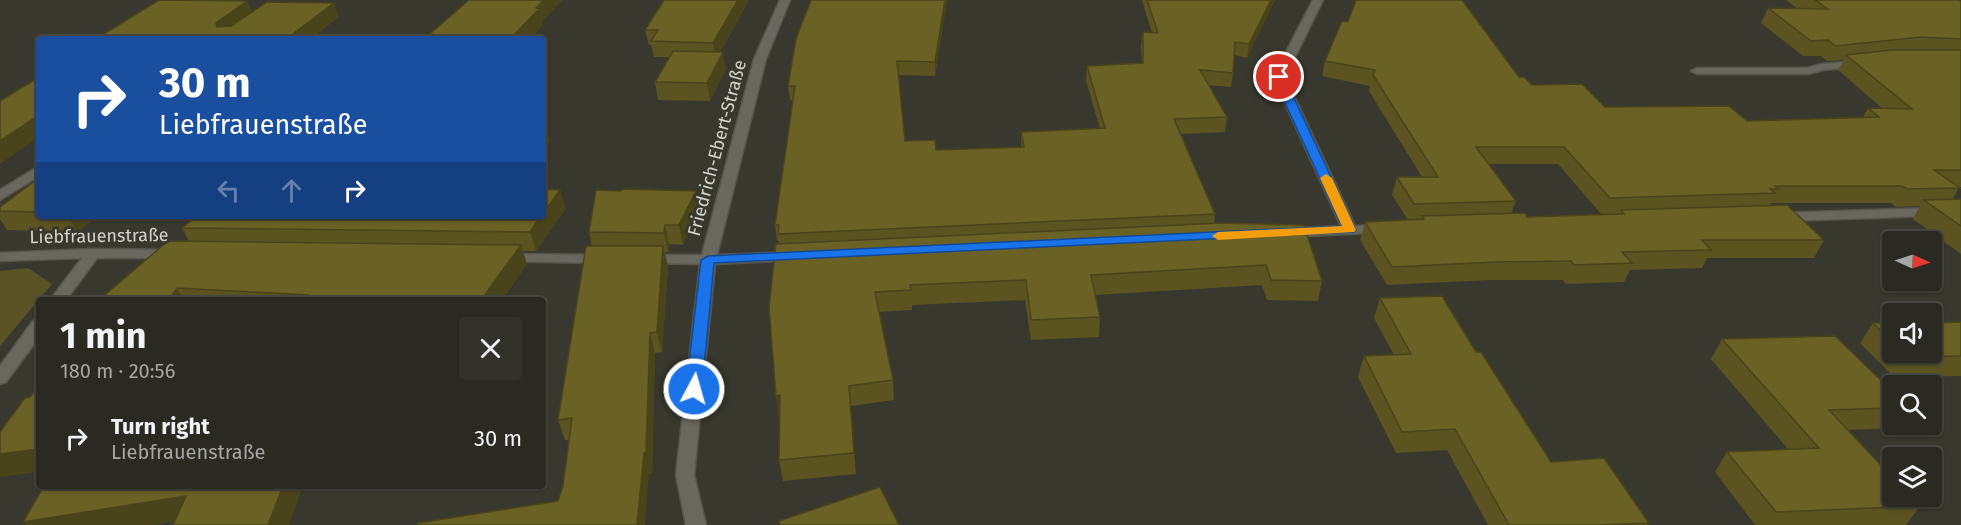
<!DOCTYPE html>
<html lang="en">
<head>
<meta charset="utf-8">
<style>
  :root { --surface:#2b2a22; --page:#33322a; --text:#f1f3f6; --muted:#a6a7a5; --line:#474640 }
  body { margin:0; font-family:"Fira Sans",sans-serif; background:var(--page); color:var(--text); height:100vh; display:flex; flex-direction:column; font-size:22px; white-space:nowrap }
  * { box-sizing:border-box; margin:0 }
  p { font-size:20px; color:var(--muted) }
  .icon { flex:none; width:33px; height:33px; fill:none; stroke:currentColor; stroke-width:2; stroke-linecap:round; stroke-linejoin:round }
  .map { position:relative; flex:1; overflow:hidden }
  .sheet { position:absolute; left:36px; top:297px; width:510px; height:192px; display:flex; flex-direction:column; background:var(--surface); border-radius:6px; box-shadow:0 2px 4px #0004,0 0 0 2px var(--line) }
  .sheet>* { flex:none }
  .top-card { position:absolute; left:36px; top:36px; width:510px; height:183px; border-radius:6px; box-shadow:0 2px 4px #0004,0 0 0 2px var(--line); background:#1a4fa0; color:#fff; overflow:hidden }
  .needle { width:39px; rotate:93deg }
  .buttons { position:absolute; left:1882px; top:231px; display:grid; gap:12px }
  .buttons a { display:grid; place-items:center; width:60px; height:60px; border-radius:6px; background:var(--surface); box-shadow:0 2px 4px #0004,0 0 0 2px var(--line); font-size:30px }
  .pin { position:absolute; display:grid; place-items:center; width:51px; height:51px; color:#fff; margin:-26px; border:3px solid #fff; border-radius:50%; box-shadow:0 2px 6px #0007 }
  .me { position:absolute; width:66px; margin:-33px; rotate:6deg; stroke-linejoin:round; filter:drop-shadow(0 0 4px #0008) }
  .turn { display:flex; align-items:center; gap:21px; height:126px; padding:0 24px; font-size:27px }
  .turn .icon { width:78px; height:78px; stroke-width:2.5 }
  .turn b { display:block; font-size:42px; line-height:51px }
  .lanes { display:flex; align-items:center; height:57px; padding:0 24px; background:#0003; justify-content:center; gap:30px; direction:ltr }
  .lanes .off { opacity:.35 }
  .round { display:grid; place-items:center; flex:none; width:63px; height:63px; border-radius:6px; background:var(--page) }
  .overview { display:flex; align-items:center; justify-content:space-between; height:102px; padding:0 24px }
  h1 { font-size:36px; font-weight:700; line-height:45px }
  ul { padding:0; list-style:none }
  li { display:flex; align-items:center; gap:18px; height:78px; padding:0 24px }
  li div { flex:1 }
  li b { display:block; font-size:22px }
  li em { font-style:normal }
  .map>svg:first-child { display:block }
</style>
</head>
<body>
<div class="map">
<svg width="1961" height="525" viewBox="0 0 1961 525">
  <rect width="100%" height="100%" fill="#39382e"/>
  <path fill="#5a5326" d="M28,268L52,284L0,346V271Z"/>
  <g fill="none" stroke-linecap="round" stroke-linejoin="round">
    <g stroke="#56554d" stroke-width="3">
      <path id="lane" d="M1859,61L1863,62V66L1823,70L1808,74H1697L1691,71L1697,68H1807L1822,64Z"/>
    </g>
    <g stroke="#56554d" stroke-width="3">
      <path id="street" d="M780,0H790L766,59L717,255L795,252L802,256L795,260L715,264L694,475L706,525H686L676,475L700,264L648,263L641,259L648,255H702L754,59Z
        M1313,0H1323L1285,77L1355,226L1382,225L1389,229L1387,232L1286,237L1279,233L1286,229L1341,226L1273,77Z
        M39,166V176L0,200V190Z
        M1961,207V215L1781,221L1774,217L1781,213Z
        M93,249L171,250L178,254L171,258H97L66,300H50L82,258L0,261V253Z
        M504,254L603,255L610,259L603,263L499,261L497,258L499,255Z
        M39,320V337L6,382L0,384V366L33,321Z"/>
    </g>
    <use href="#lane" fill="#6a685e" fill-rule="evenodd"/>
    <use href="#street" fill="#6a685e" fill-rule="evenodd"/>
  </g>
  <path fill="#5b5320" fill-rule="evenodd" d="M749,0L720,52L726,68L710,101L658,100L655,82L670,57H654L651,45H649L645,30Z
    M811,0H947L935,76L898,75L905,141L936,150L1021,147V132L1100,129L1086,80L1087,66L1142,63L1141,46L1143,32L1152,33L1142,0H1275L1247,58L1234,55L1233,73L1231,87L1209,85L1227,117L1225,132L1180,134L1215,214L1214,224L1322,281L1318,301L1267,300L1262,285L1095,295L1100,317L1099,337L1031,340L1025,300L912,305V310L879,312L893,380L894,400L851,406L856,474L783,481L779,460V417L776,396L779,244V241H777L775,225L793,100H790L788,86Z
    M1786,0H1959L1961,2V187H1959L1953,199H1961V254L1913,219L1920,206L1896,207L1891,203H1771L1770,206L1824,240L1814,258H1707L1702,268L1630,270L1624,282L1566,284L1563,280H1489L1387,285L1360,240L1365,222L1408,220L1392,195L1397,177H1422L1369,91L1370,86L1322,76L1325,61L1519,77L1532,85L1605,107L1747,121L1863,117L1868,108L1883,109L1838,70L1844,60L1827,61L1821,56H1803L1761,23L1768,8L1798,9ZM1488,164H1558L1602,215L1527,217L1511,214L1516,201Z
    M39,178V216H98L77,232L7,230L0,219V207Z
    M566,208L536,251H523L527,264L502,300H99L189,241L182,228L196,217V216H543Z
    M700,210L683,245L669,244L668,252H665L668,266L662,352L655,353L652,473L558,501L563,486L569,440H565L558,420L592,246L589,232Z
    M1380,298L1476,352L1551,462L1649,523L1647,525H1488L1447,450L1396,453L1358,377L1364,356L1394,355L1374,318Z
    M1961,322V376L1894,377L1860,343L1873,323H1893V352H1932Z
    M1722,339L1893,392V424H1896L1894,428L1847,430L1920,506L1906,525H1755L1715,472L1727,452L1788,449L1711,359Z"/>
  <path fill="#4a441a" d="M544,0H563L542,22L543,25L530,39H510Z
    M738,0H749L716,58L713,43Z
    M945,0H947L935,76V62Z
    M1271,0H1275L1247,58L1249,44Z
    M247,1L254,15L223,39L216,23Z
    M334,3L339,17L311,39H286Z
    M723,52L726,68L710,101L707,83Z
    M39,115V137L0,164V141Z
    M545,123L550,141L543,151V126Z
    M560,190L566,208L536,251L530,232L541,216H543V214Z
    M696,191L700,210L683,245L679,225Z
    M68,216H98L77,232Z
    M665,225L669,244L668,252L664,233Z
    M521,245L527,264L502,300H481Z
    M663,246L668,266L662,352L657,332Z
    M177,288L184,300H169Z
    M650,333L655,353L652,473L649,474L645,525H637L644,453Z
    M849,386L851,406L856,474L854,453Z
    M780,395L779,417L776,396Z
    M39,449V472L0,477V454Z
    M283,486H303L289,525H268Z
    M186,496L200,517L153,525H26L23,522Z"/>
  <path fill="#6a6125" stroke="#4a441a" stroke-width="1.5" d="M159,0L247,1L216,23L217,27L231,26L267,2L334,3L286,39H96Z
    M469,0H544L536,8L539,9L510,39H424Z
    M664,0H738L713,43L651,41L658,30H645Z
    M811,0H945L935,62L897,61L905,141L935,140L936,150L1024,147L1021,132L1105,128L1087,66L1143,63V32L1158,33L1147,0H1271L1249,44L1235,42L1233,73L1200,70L1227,117L1174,119L1215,214L778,234L779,225H775L795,86H788L796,39Z
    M1356,0H1462L1519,77H1524L1532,85L1582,84L1605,107L1729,106L1747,121L1879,117L1868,108L1912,109L1846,55L1892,50H1961V170H1934L1960,188L1907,189L1902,186H1775L1779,189H1770L1775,193L1610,198L1564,147H1476L1516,201L1414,204L1397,177H1438L1373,75L1375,70L1325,61L1342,21L1348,22Z
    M1815,0H1959L1961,2V39L1921,37L1835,46L1828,40L1811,41L1768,8L1828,9Z
    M673,51L723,52L707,83L655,82Z
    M39,77V115L0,141V101Z
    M39,178V212L0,211V207Z
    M543,189L560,190L543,214Z
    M622,189L696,191L679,225H665L664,233L589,232L596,190L621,191Z
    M1961,199V226L1924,200Z
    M1787,205L1824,240H1702L1711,250L1622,252L1632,263L1574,265L1571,261L1496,262L1392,267L1365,222L1424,219L1422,216L1525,213L1527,217L1620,214H1624L1621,210Z
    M197,216H541L530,232L182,228Z
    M1221,223L1304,225L1322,281L1271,280L1266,265L1091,275L1100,317L1031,320L1026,280L910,285L911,290L875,292L893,380L849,386L854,453L779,460L780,395L776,396L769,307L776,244Z
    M168,241L521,245L481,300H304L308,295L177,288L169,300H99Z
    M586,246H663L657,332L650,333L646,452L644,453L637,525H418V523L558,501L563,486L572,418L558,420Z
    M1442,296L1476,352H1481L1551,462L1604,458L1649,523L1600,525H1509L1455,429L1402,432L1364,356L1411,354L1380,298Z
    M1961,322V356L1908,357L1904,352H1932V323Z
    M1873,323H1893V342Z
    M1835,336L1893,392V408L1829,410L1893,478V496H1911L1920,506L1776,512L1727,452L1819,448L1722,339Z
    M39,385V449L0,454V432L25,398L30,397Z
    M44,486H283L268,525H173L186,496L23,522Z
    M880,487L899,525H780L779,521Z"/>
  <path fill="#1a73e8" stroke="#114b97" stroke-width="1.5" d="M1279,74L1284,77L1356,230L1354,232L714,263L702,389L700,393H689L686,389L701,260L708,256L1342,226L1273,77Z"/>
  <path fill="#f59e0b" d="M1326,174L1332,178L1356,230L1354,232L1218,240L1212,236L1218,232L1342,226L1320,178Z"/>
  <g text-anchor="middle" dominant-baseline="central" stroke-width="6" stroke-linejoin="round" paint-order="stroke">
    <g font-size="18" fill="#d3d2cc" stroke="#39382e">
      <text transform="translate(717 148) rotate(-75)">Friedrich-Ebert-Straße</text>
      <text transform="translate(99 236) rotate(-1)">Liebfrauenstraße</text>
    </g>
  </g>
</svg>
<div class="buttons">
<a><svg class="needle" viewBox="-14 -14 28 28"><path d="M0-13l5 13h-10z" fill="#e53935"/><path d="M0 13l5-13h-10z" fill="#a6a7a5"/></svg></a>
<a><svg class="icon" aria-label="sound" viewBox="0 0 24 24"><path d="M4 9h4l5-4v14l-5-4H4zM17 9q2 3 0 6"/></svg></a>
<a><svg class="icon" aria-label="search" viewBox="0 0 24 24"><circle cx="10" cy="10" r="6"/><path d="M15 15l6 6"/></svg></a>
<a><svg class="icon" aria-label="layers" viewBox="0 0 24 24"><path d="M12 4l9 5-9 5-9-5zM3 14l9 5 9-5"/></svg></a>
</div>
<div class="pin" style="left:1279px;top:77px;background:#d93025"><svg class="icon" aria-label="arrive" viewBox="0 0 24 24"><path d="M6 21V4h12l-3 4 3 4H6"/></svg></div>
<svg class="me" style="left:694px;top:389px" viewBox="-20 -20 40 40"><circle r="17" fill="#1a73e8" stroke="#fff" stroke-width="3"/><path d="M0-11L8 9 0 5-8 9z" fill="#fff"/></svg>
<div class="top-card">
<div class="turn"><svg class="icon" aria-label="right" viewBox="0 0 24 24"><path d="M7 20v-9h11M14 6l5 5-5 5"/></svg><div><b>30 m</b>Liebfrauenstraße</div></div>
<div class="lanes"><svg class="icon off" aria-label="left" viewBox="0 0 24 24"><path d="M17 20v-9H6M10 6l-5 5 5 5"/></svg><svg class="icon off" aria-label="ahead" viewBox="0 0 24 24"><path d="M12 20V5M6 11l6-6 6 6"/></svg><svg class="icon" aria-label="right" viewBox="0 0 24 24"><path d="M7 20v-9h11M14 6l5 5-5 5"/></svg></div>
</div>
<section class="sheet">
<div class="overview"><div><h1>1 min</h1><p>180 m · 20:56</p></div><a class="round"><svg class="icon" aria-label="close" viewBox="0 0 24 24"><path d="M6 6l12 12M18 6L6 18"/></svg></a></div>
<ul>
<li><svg class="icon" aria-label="right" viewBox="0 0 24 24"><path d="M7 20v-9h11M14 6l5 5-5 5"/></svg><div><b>Turn right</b><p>Liebfrauenstraße</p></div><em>30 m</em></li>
</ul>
</section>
</div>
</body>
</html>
